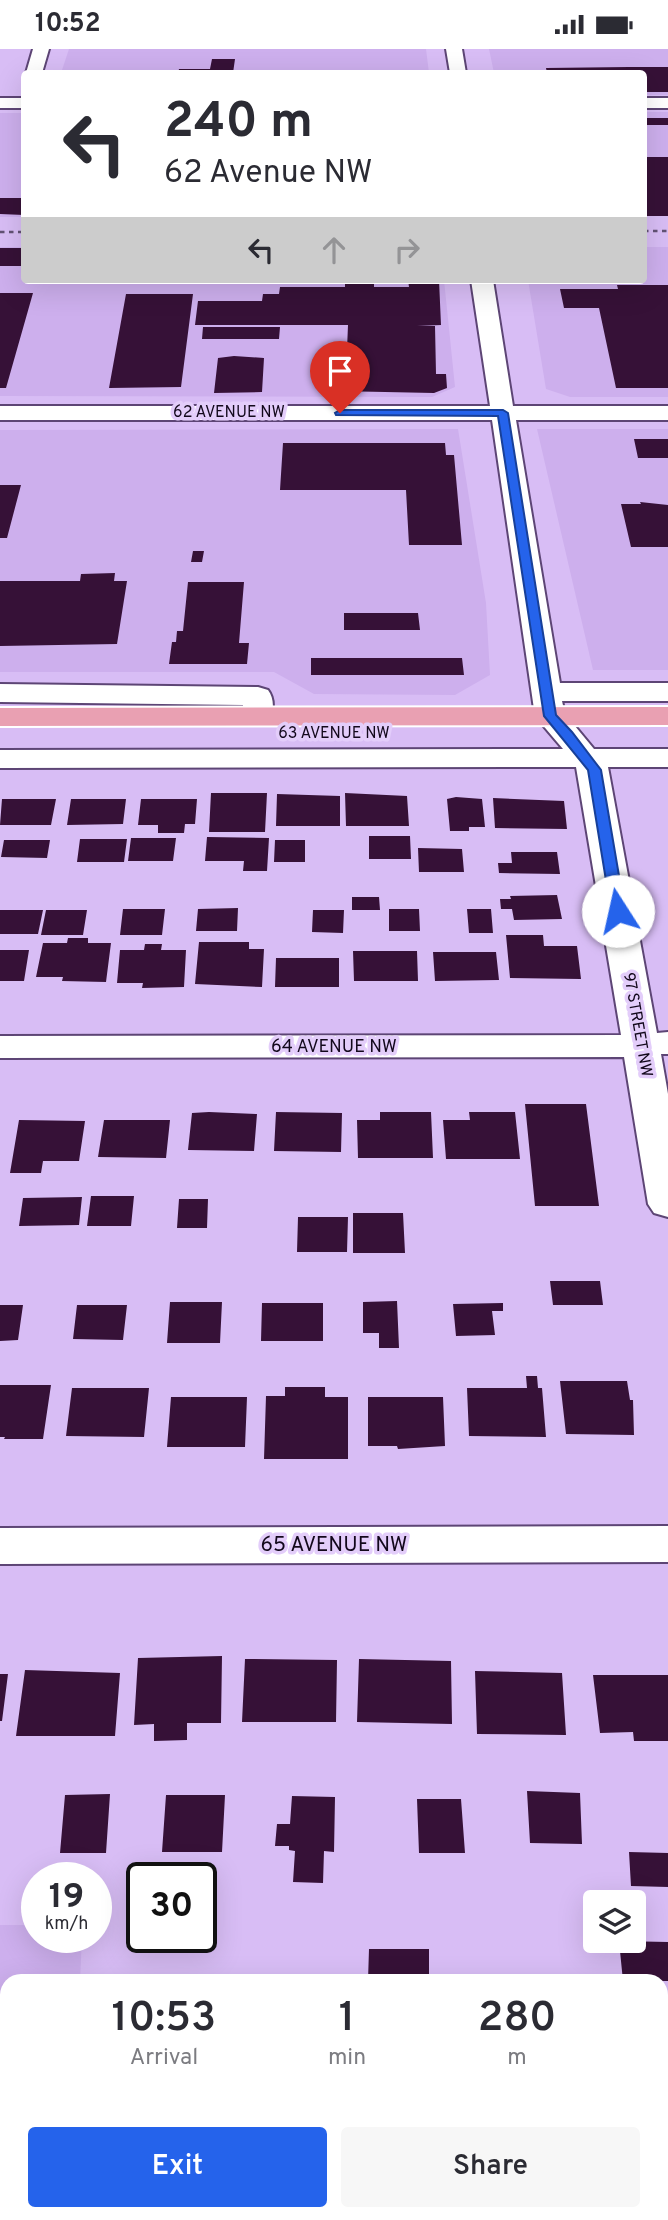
<!DOCTYPE html>
<html lang="en">
<head>
<meta charset="utf-8">
<style>
  :root { --surface:#fff; --page:#f7f7f7; --text:#2b2b33; --muted:#7c7c81; --accent:#2563eb }
  body { margin:0; font-family:Overpass,sans-serif; background:var(--page); color:var(--text); height:100vh; display:flex; flex-direction:column; font-size:26px; white-space:nowrap }
  * { box-sizing:border-box; margin:0 }
  p { font-size:23px; color:var(--muted) }
  .icon { flex:none; width:38px; height:38px; fill:none; stroke:currentColor; stroke-width:2; stroke-linecap:round; stroke-linejoin:round }
  .map { position:relative; flex:1; overflow:hidden }
  .details { position:absolute; left:0px; top:1925px; width:668px; height:247px; display:flex; flex-direction:column; background:var(--surface); border-radius:21px 21px 0 0; box-shadow:0 7px 28px #0002 }
  .details>* { flex:none }
  .guide { position:absolute; left:21px; top:21px; width:626px; height:214px; border-radius:7px; box-shadow:0 7px 28px #0002; background:#fff; color:var(--text); overflow:hidden }
  .buttons { position:absolute; left:583px; top:1841px; display:grid; gap:14px }
  .buttons a { display:grid; place-items:center; width:63px; height:63px; border-radius:7px; background:var(--surface); box-shadow:0 7px 28px #0002; font-size:35px }
  .speed { position:absolute; left:21px; top:1813px; display:flex; gap:14px; font-size:35px; font-weight:700; text-align:center }
  .speed>* { display:grid; place-content:center; width:91px; height:91px; border-radius:50%; background:var(--surface); box-shadow:0 7px 28px #0002; line-height:1 }
  .speed small { font-size:18px; font-weight:400 }
  .speed .limit { border:4px solid #111; border-radius:10px; background:#fff; color:#111 }
  .pin { position:absolute; display:grid; place-items:center; width:60px; height:60px; color:#fff; margin:-72px -30px; border-radius:50% 50% 50% 0; rotate:-45deg; box-shadow:0 0 7px #0007 }
  .pin .icon { rotate:45deg }
  .me { position:absolute; width:77px; margin:-38px; rotate:350deg; stroke-linejoin:round; filter:drop-shadow(0 0 5px #0008) }
  .turn { display:flex; align-items:center; gap:24px; height:147px; padding:0 28px; font-size:32px }
  .turn .icon { width:91px; height:91px; stroke-width:2.5 }
  .turn b { display:block; font-size:49px; line-height:60px }
  .lanes { display:flex; align-items:center; height:66px; padding:0 28px; background:#0003; justify-content:center; gap:35px; direction:ltr }
  .lanes .off { opacity:.35 }
  .eta { display:flex; justify-content:space-evenly; align-items:center; height:119px; text-align:center }
  .eta b { font-size:42px; font-weight:600; line-height:49px }
  .cta { display:flex; gap:14px; margin-top:auto; padding:14px 28px }
  .cta a { flex:1; height:80px; border-radius:7px; background:var(--accent); color:#fff; font-size:28px; font-weight:600; line-height:80px; text-align:center }
  .cta a+a { background:var(--page); color:var(--text) }
  .status { display:flex; justify-content:space-between; align-items:center; height:49px; padding:0 35px; background:var(--surface); direction:ltr }
  .status svg { height:19px; fill:currentColor }
  .map>svg:first-child { display:block }
</style>
</head>
<body>
<div class="status"><b>10:52</b><svg viewBox="0 0 49 12"><path d="M0 12V9h3v3zM5 12V6h3v6zM10 12V3h3v9zM15 12V0h3v12zM26 1h20v11H26zM47 4h2v5h-2z"/></svg></div>
<div class="map">
<svg width="668" height="2171" viewBox="0 0 668 2171">
  <rect width="100%" height="100%" fill="#d8bdf5"/>
  <path fill="#cdafed" d="M69,0H426L429,24H61Z
    M489,0H668V46H644V24H494Z
    M644,63H668V167H644Z
    M0,64H24V168H0Z
    M0,198H24V231H444L455,338L432,348L0,347Z
    M644,198H668V348H570L546,340L528,231H644Z
    M458,380L486,554L490,626L455,646L314,645L274,623H0V381Z
    M537,380H668V621H593Z
    M0,1876H37V1888H82L80,1932H7V2165H69V2171H0Z"/>
  <path fill="#361137" d="M212,10H235L233,24H178L179,20H210Z
    M629,18H668V43H644V24H547L546,19Z
    M644,69H668V76H644Z
    M644,108H668V167H644Z
    M0,149H24V166L0,165Z
    M0,199H24V217H0Z
    M374,231V238H409L408,231H439L441,276L417,277H435L436,325H446L447,339L434,344L336,342V337H342L343,325H346L348,276H195L198,252H262L263,245H279L280,238H345V232Z
    M617,236H668V339H616L599,259H564L560,240H618Z
    M0,244H33L6,339H0Z
    M126,245H193L181,338L109,339Z
    M203,278H280L279,290H202Z
    M234,307L264,309L262,343L214,344L218,309Z
    M634,390H668V409H638Z
    M283,394H445L446,406H454L462,496H409L406,441H280Z
    M0,436H21L7,489H0Z
    M640,453L668,456V498H631L621,455H641Z
    M193,502H204L202,513H191Z
    M115,524L114,532H127L117,595L0,597V532H80L81,525Z
    M188,533H244L239,594H249L247,615H169L172,593H176L177,582H183Z
    M344,564H418L420,581H344Z
    M311,609H462L464,626H311Z
    M211,744H267L265,783H209Z
    M345,744L407,747L409,777H346Z
    M277,745L340,747V777H276Z
    M456,748L482,750L485,778H469V782H450L447,750Z
    M493,749L564,752L567,780L495,779Z
    M2,750H56L51,776H0Z
    M71,750H126L123,775L67,776Z
    M141,750H197L195,775H185L184,784H158V776H138Z
    M369,787H410L411,810H369Z
    M207,788L269,789L267,822H243L244,812H205Z
    M131,789H176L173,812H128Z
    M80,790H127L124,813H77Z
    M4,791H50L47,809L1,808Z
    M275,791H305V813H274Z
    M418,799L462,800L464,823H419Z
    M511,803H557L560,825L499,824L498,814H512Z
    M557,846L562,870L514,871L512,860H501L500,850H511L510,847Z
    M352,848H379L380,861H352Z
    M238,859L237,882H196L198,860Z
    M123,860H165L162,886H120Z
    M389,860H419L420,882H389Z
    M467,860H491L493,884H469Z
    M0,861H43L38,885H0Z
    M46,861H87L83,886H41Z
    M313,861H344L343,884L312,883Z
    M506,886H543L544,897H577L581,930L510,929Z
    M68,889H88V894H111L106,933L62,932L63,928H36L43,894H67Z
    M199,893H249V900H264L262,938L195,935Z
    M145,895H162L161,901H186L184,938L142,939L143,934H117L120,901H144Z
    M0,901H29L24,932H0Z
    M353,902H417L418,932H354Z
    M433,903H496L499,931L435,932Z
    M276,909H339V938H275Z
    M525,1055H586L599,1157H535Z
    M209,1063L257,1065L254,1102L188,1101L192,1064Z
    M276,1063L342,1064L341,1103L274,1102Z
    M380,1063H431L433,1109H358L357,1071H380Z
    M469,1063H515L520,1110H446L443,1071H470Z
    M19,1071L85,1072L79,1112H43L41,1124H10Z
    M104,1071H170L166,1109L98,1108Z
    M91,1147H134L131,1177H87Z
    M82,1148L79,1176L19,1177L23,1149Z
    M179,1150H208L207,1179H177Z
    M353,1164H403L405,1204H353Z
    M298,1168H348L347,1203H297Z
    M550,1232H600L603,1256H553Z
    M397,1252L399,1299H379V1284H363V1253Z
    M170,1253H222L220,1294H167Z
    M262,1254H323V1292H261Z
    M503,1254V1262H492L495,1286L456,1287L453,1255Z
    M0,1256H23L18,1291L0,1292Z
    M77,1256H127L123,1291L73,1290Z
    M526,1327H537L538,1339H542L546,1388L469,1387L467,1339H527Z
    M560,1332H627L630,1351H633L634,1386L566,1385Z
    M0,1336H51L43,1390H4L5,1388H0Z
    M285,1338H325V1348H348V1410H264L266,1347H285Z
    M72,1339H149L144,1388L66,1387Z
    M171,1348H247L245,1398H167Z
    M368,1348H443L445,1397L398,1400L397,1397H368Z
    M222,1607L221,1674H187V1691L154,1692V1675L134,1676L138,1609Z
    M245,1610L337,1611L336,1673H242Z
    M359,1610L451,1612L452,1675L357,1673Z
    M25,1621L120,1624L115,1687H16Z
    M475,1622L562,1624L566,1686L477,1685Z
    M0,1625H8L2,1672H0Z
    M593,1626H668V1692H634L633,1683L600,1684Z
    M527,1742L580,1744L582,1795L530,1794Z
    M110,1745L106,1804H60L65,1746Z
    M166,1746H225L222,1803H162Z
    M292,1747L335,1748L334,1803L324,1802L323,1834L293,1833L295,1802L289,1801V1797H275L277,1775H290Z
    M417,1750H461L465,1804H419Z
    M629,1803L668,1804V1838L631,1837Z
    M619,1892L668,1893V1932H623Z
    M369,1900H429V1932H368Z
    M0,1961H7V2141H0Z
    M662,2056H668V2171H645L644,2165H662Z
    M106,2165H226V2171H148V2168H106Z
    M241,2165H364V2171H241Z
    M376,2165H501V2171H376Z
    M512,2165H632V2171H512Z"/>
  <g fill="none" stroke-linecap="round" stroke-linejoin="round">
    <g stroke="#5d4575" stroke-width="4">
      <path id="minor" d="M33,0H49L42,24H26Z
        M446,0H462L466,24H450Z
        M0,49H24V59H0Z
        M644,49H668V59H644Z
        M471,231H493L513,357H668V371H516L560,634H668V652H562L565,665L594,700H668V718H608L657,984L668,983V1005H661L668,1045V1168L654,1164L648,1155L624,1008L0,1009V987L621,986L576,718L0,719V701L563,700L535,667L492,371H0V357H490Z
        M0,635L258,638L268,641C275,650 274,664 268,673L257,676L246,673L242,667L243,656L0,653Z
        M668,1477V1513L0,1515V1479Z"/>
    </g>
    <g stroke="#fff" stroke-width="4">
      <path id="major" d="M668,658V676L0,677V659Z"/>
    </g>
    <use href="#minor" fill="#fff" fill-rule="evenodd"/>
    <use href="#major" fill="#e9a0b2" fill-rule="evenodd"/>
    <path stroke="#625274" stroke-width="2.5" stroke-dasharray="4.5 4.5" stroke-linecap="butt" d="M644,182H668
      M0,183H24"/>
  </g>
  <path fill="#2563eb" stroke="#184099" stroke-width="2" d="M340,361H503L508,364L556,666L572,683L601,721L625,862L623,865L618,866L611,862L588,721L544,667L498,367L336,366L335,364Z"/>
  <g text-anchor="middle" dominant-baseline="central" stroke-width="7" stroke-linejoin="round" paint-order="stroke">
    <g font-size="16" fill="#12081b" stroke="#e3cdfa">
      <text x="229" y="364">62 AVENUE NW</text>
      <text x="334" y="685">63 AVENUE NW</text>
      <text transform="translate(637 976) rotate(80)">97 STREET NW</text>
    </g>
    <g font-size="18" fill="#12081b" stroke="#e3cdfa">
      <text x="334" y="998">64 AVENUE NW</text>
    </g>
    <g font-size="21" fill="#12081b" stroke="#e3cdfa">
      <text x="334" y="1496">65 AVENUE NW</text>
    </g>
  </g>
</svg>
<div class="buttons">
<a><svg class="icon" aria-label="layers" viewBox="0 0 24 24"><path d="M12 4l9 5-9 5-9-5zM3 14l9 5 9-5"/></svg></a>
</div>
<div class="speed"><div>19<small>km/h</small></div><div class="limit">30</div></div>
<div class="pin" style="left:340px;top:364px;background:#d93025"><svg class="icon" aria-label="arrive" viewBox="0 0 24 24"><path d="M6 21V4h12l-3 4 3 4H6"/></svg></div>
<svg class="me" style="left:618px;top:862px" viewBox="-20 -20 40 40"><circle r="19" fill="#fff"/><path d="M0-13L10 11 0 6-10 11z" fill="#2563eb"/></svg>
<div class="guide">
<div class="turn"><svg class="icon" aria-label="left" viewBox="0 0 24 24"><path d="M17 20v-9H6M10 6l-5 5 5 5"/></svg><div><b>240 m</b>62 Avenue NW</div></div>
<div class="lanes"><svg class="icon" aria-label="left" viewBox="0 0 24 24"><path d="M17 20v-9H6M10 6l-5 5 5 5"/></svg><svg class="icon off" aria-label="ahead" viewBox="0 0 24 24"><path d="M12 20V5M6 11l6-6 6 6"/></svg><svg class="icon off" aria-label="right" viewBox="0 0 24 24"><path d="M7 20v-9h11M14 6l5 5-5 5"/></svg></div>
</div>
<section class="details">
<div class="eta">
<div><b>10:53</b><p>Arrival</p></div>
<div><b>1</b><p>min</p></div>
<div><b>280</b><p>m</p></div>
</div>
<div class="cta"><a>Exit</a><a>Share</a></div>
</section>
</div>
</body>
</html>
